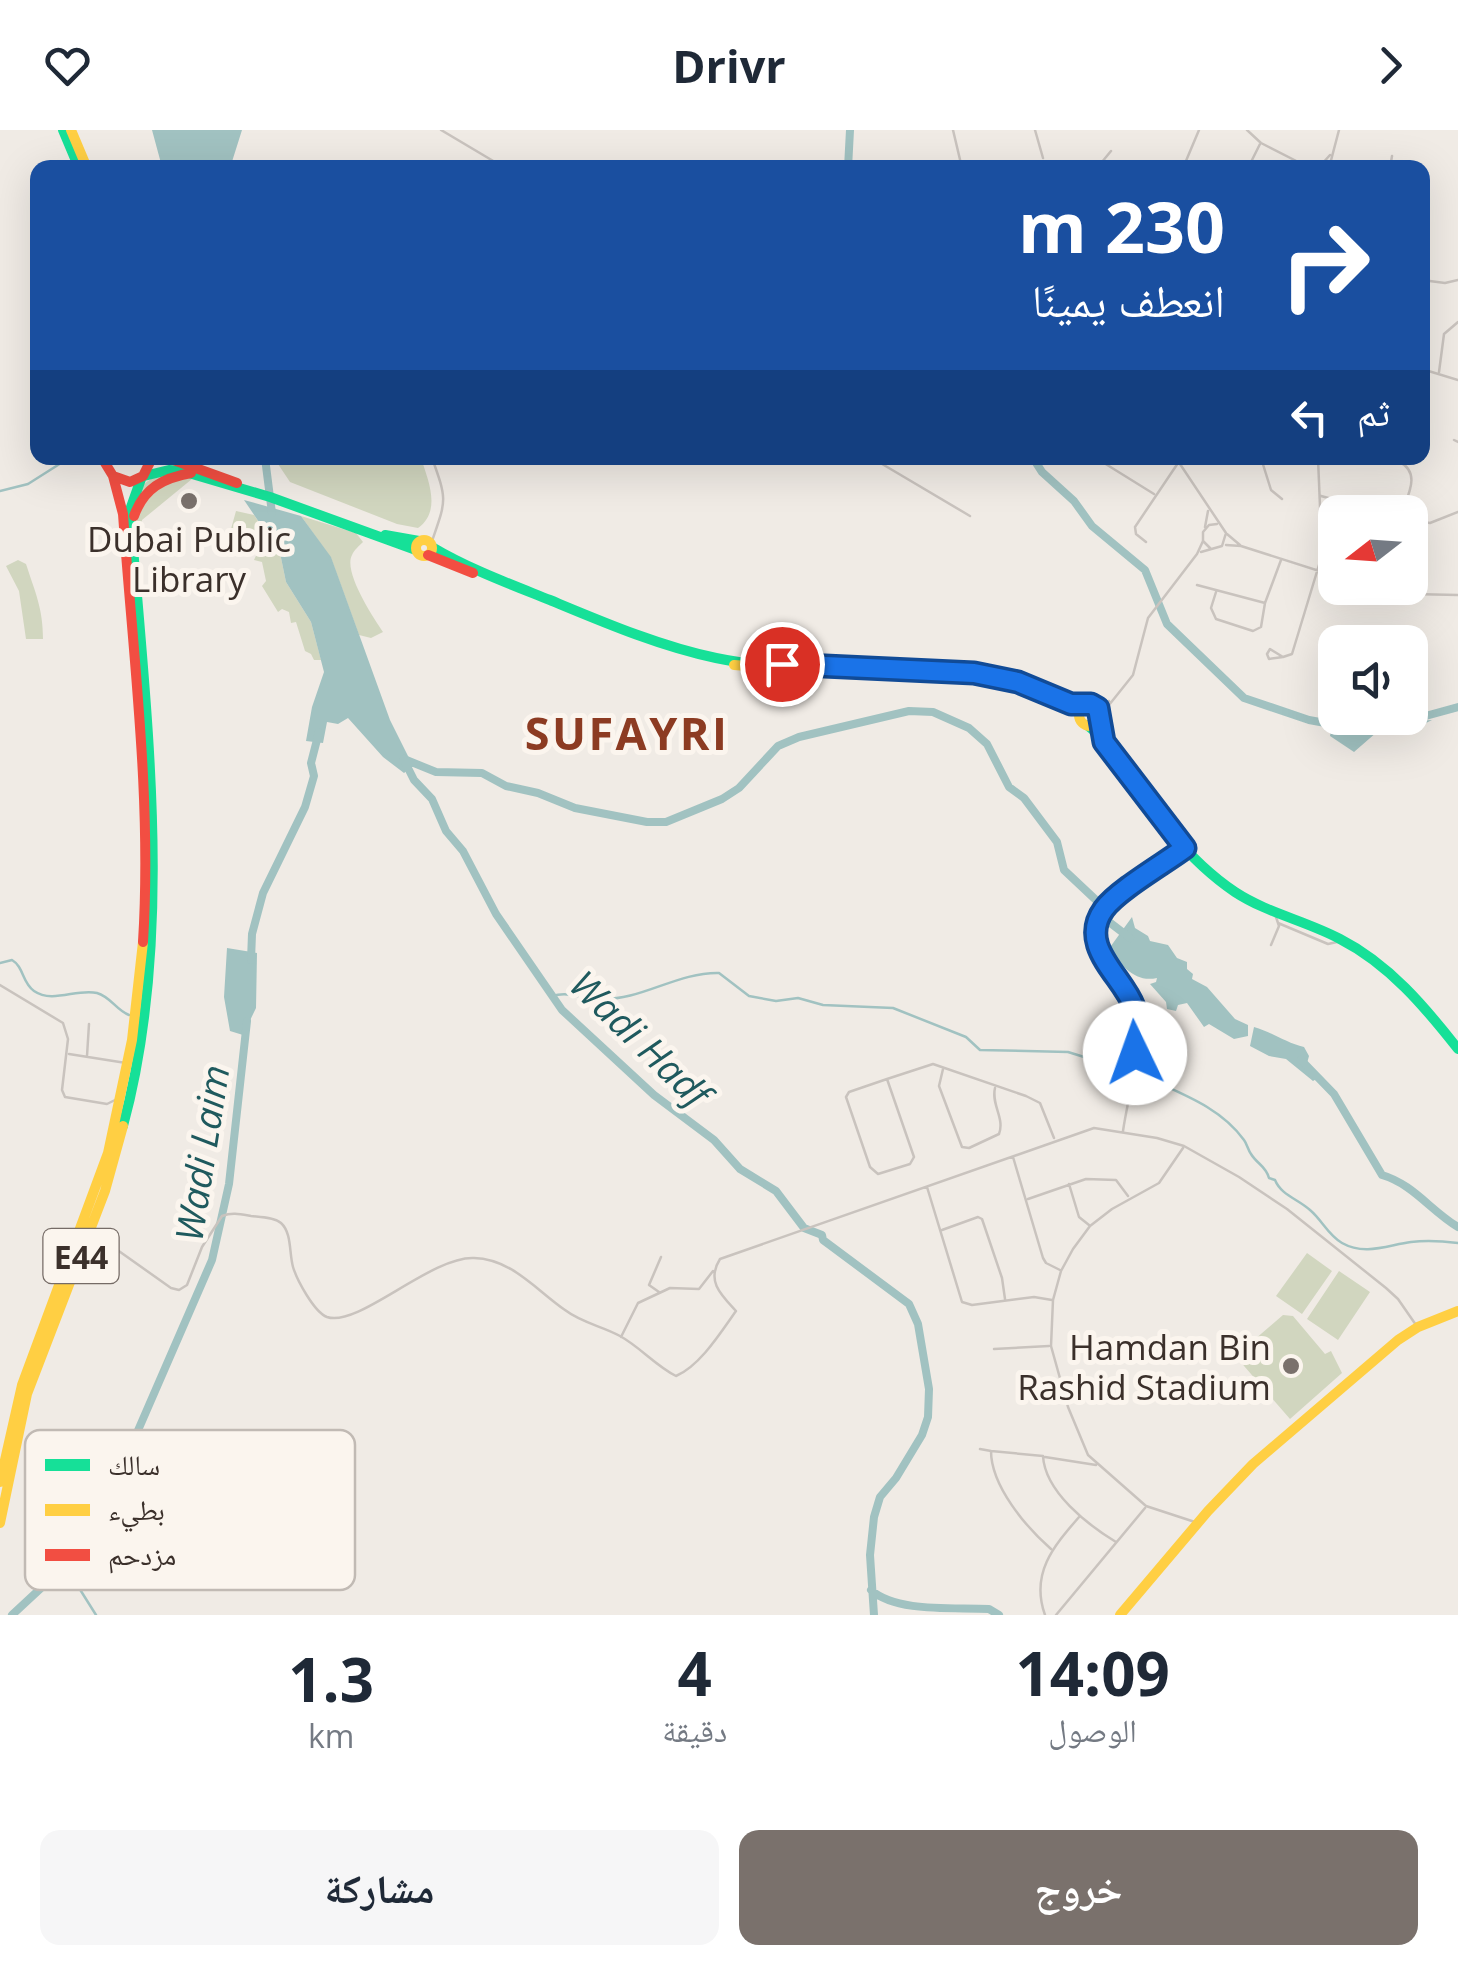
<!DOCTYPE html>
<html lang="ar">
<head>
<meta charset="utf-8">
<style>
  :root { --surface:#fff; --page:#f6f6f7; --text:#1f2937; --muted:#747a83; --accent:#7a716c }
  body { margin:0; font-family:"Open Sans","Noto Naskh Arabic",sans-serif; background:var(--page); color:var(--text); direction:rtl; height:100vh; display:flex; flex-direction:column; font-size:38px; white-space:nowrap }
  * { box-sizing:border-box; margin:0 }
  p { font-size:32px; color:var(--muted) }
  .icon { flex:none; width:55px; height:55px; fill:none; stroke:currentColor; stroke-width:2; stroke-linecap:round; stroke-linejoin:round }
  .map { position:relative; height:1485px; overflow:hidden; direction:ltr }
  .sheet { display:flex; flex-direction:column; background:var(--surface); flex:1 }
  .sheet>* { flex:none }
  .guide { position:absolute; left:30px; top:30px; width:1400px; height:305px; border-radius:20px; box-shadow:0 10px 40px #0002; direction:rtl; background:#1a4fa0; color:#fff; overflow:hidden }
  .needle { width:65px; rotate:253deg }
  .controls { position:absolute; left:1318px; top:365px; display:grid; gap:20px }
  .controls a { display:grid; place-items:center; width:110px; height:110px; border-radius:20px; background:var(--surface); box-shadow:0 10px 40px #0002; font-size:50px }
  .pin { position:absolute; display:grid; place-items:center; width:85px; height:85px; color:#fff; margin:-42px; border:5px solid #fff; border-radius:50%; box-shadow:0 2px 10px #0007 }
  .me { position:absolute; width:110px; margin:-55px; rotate:357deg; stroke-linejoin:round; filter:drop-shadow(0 0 8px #0008) }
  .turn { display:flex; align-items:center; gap:35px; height:210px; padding:0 40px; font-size:45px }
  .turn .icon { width:130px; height:130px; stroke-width:2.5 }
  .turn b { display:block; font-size:70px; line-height:85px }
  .then { display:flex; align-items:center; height:95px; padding:0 40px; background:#0003; gap:20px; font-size:38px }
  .eta { display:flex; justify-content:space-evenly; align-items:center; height:170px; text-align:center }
  .eta b { font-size:60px; font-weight:700; line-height:70px }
  .primary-button { display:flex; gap:20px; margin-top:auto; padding:20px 40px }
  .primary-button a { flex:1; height:115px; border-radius:20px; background:var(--accent); color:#fff; font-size:40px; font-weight:700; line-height:115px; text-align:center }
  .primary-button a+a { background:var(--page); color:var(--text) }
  header { display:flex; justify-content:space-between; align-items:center; height:130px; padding:0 40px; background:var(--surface); font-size:45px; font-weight:700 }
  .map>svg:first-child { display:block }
</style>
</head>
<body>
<header><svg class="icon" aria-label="forward" viewBox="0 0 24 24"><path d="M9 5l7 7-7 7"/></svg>Drivr<svg class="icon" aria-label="heart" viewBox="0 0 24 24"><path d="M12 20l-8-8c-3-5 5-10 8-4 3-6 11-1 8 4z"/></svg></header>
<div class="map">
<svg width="1458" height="1485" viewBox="0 0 1458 1485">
  <rect width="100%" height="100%" fill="#f0ebe5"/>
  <path fill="#d1d6bf" d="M274,328H421C428,350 442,381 418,398L397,394L290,352Z
    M179,342L193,346L192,349L142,390V414L136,415C134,374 128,346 179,342Z
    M236,381L254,385L280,423L286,452L311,492L321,530H314L311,524L305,521L296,492L291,493L289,482L282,479L278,482L262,456L266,451L262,432L254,430L260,417L249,401L231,399Z
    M301,386L356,403L363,412C359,416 354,420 352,425C343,442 373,487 383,502L371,508L359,505L331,428Z
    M18,430L26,434C35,462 43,478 43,509H26L19,461L6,436Z
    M1307,1123L1332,1141L1302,1184L1276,1166Z
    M1339,1141L1370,1162L1338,1210L1307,1189Z
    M1283,1185L1293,1186L1325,1224L1331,1221L1342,1243L1290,1289L1238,1229L1240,1222Z"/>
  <path fill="#a1c2c1" d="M152,0H242L230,38L162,37Z
    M244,370L301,386L331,427L390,590L413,636L404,643L383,627L348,588L338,594L327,592L323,613L306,611L312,577L324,542L311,492L286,452L280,423Z
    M1335,580V588C1368,588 1400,593 1432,590L1408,602H1377L1354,622L1330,606Z
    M1132,787L1135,798L1148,806L1150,811L1168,815L1177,828L1187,832V839L1193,844L1192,849L1207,857L1235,889L1248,895V906L1234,909L1209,894L1204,897L1187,873L1178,875L1176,881L1167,879L1166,872L1150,854L1156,852L1157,848C1134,853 1123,835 1108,820Z
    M227,818L257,823L256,878L243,905L230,901L224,867Z
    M1254,897C1272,902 1286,913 1304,917L1309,926L1306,937L1318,948L1313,951L1286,929L1269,926L1250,916Z"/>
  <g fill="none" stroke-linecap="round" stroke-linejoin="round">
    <path stroke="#a1c2c1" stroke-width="2.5" d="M0,361L28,354L69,328
      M0,833L12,830C24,837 22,853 34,861C53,874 77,858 97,863C111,867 116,880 129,885
      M552,866C570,861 582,869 600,869C641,871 677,842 719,843L749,866L776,871L798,868L823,875L893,878L966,907L980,920L1068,922L1126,940
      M1139,944C1176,962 1219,975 1244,1010C1247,1014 1248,1020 1251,1024C1257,1034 1266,1036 1269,1048L1275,1050C1281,1065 1298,1069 1310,1080C1322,1090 1328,1105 1342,1113C1365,1126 1388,1115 1411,1112C1427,1110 1442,1111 1458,1113
      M64,1434L96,1485"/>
    <path stroke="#a1c2c1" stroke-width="8" d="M848,38L850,0
      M265,328L272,383
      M1033,328L1042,342L1074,371L1092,396L1145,440L1167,494L1244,568L1309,590L1342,596
      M1400,593L1458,577
      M404,629L436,642L482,643L506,656L538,663L575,678L647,692H666L722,669L739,658L778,616L799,607L909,581L933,582L969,598L987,614L1009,657L1024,668L1057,712L1064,740L1097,771L1096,782L1130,808
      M405,632L414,650L432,669L446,701L463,721L496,784L562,880L654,965L714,1010L740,1039L776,1061L804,1098L822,1105L823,1110L909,1174L918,1194L929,1259L928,1287L922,1305L896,1348L880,1367L874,1387L870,1425L874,1485
      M251,830L252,804L263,763L305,677L314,646L311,633L319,602
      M1301,930L1334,964L1382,1045C1413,1054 1431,1081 1458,1097
      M871,1460C897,1483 954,1477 989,1479L999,1485
      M12,1485L54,1446L98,1385L103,1367L136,1305L212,1130L229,1054L247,891"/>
    <path stroke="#c9c3be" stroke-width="2.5" d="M441,0L505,38
      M953,0L962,38
      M1035,0L1043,28
      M1247,0L1261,13L1310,38
      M1307,35L1319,36
      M1321,35L1330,25
      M938,38L959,32
      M1097,38L1111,21
      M1183,38L1199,0
      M1248,38L1260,14
      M1329,38L1339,0
      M1390,38L1392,26
      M1422,150L1445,153L1458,150
      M1422,239L1458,250
      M1439,242L1444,204L1458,192
      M1454,310L1458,312
      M872,328L970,386
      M1096,328L1154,364
      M1176,328L1226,403L1222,416L1201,422
      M1261,328L1271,360L1282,369
      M1398,331C1421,342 1409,363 1402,382
      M1321,366L1380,382
      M1410,390L1430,393L1458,382
      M1205,397L1208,381
      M1227,404L1240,415
      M1146,412L1136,404L1135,397L1178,333
      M431,414C446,370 448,372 432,328
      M1226,415L1241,416L1335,446
      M1210,418L1203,411V402L1209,395L1217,394
      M1197,455L1265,473L1281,430
      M1378,458L1411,464L1458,465
      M1216,462L1211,478L1216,489L1253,501L1261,497L1265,473
      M1270,519L1283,527L1269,529L1267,524Z
      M1283,527L1292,524L1322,425L1318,328
      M1094,575L1109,571
      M1101,585L1133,545L1148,488L1197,424L1203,411
      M1278,793L1328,814L1337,812
      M1271,815L1279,796L1276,787
      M0,855L63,893L68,909L62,960L65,967L107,974L117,969
      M69,924L126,933
      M87,926L89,894
      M943,939L939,956L962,1017L969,1018L999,1004C1005,988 991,975 995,958
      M887,949L914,1027L910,1034L878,1044L870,1037L846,967L849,962Z
      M887,949L933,934L1026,966L1040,973L1054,1008
      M1123,1001C1128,965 1143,921 1136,885C1131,862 1114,850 1104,832C1073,778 1150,744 1185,718
      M1183,1018L1159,1053L1112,1079L1090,1096L1073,1119L1061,1141L1053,1170L1051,1216L1068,1277L1088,1325L1146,1376L1198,1393
      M1013,1027L1043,1128L1046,1133L1060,1140
      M1069,1054L1079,1087L1089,1095
      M927,1057L962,1172L972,1175L1034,1167L1052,1170
      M1028,1069L1086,1049L1116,1050L1128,1066
      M942,1100L978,1087L982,1089L1002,1148L1005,1169
      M92,1102L171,1158L179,1160L187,1155L202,1117L222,1086C232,1082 240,1084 251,1086C260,1087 274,1087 281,1093C292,1103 289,1123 293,1137C297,1150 314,1182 327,1187C358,1198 431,1126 474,1128C512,1129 536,1160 565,1180C582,1193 602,1196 620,1206C640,1217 656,1236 676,1246C700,1236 721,1202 736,1181C721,1165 706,1151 720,1129L1094,998L1157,1008L1184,1016L1239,1047L1287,1079L1386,1158L1398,1169L1416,1195
      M659,1162L649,1155L661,1127
      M621,1207L638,1173L670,1158L699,1159L713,1141
      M994,1219L1049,1216
      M980,1319L991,1321C991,1356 1026,1397 1051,1419
      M991,1321L1043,1326C1045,1362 1088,1395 1116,1412
      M1045,1327L1096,1335
      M1045,1485C1030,1443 1054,1416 1079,1387
      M1056,1485L1145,1378"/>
    <path stroke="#16e098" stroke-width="10" d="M63,0L79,38
      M144,346L169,340L182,341L270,367L416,420
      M385,405L419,411
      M432,417C469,439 510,454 550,470C603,492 659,516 716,528C801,546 890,530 975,543C1013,549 1046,568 1084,576
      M1087,595L1099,605C1139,661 1177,723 1235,762C1267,783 1306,791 1340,809C1389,834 1425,877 1458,919
      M123,996C176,801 145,579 130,380L141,349"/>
    <path stroke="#ffcf43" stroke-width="10" d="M71,0L87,38
      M416 418a8 8 0 1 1 16 0a8 8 0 1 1-16 0Z
      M734,535L812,541
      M1079 585a11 11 0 1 1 22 0a11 11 0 1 1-22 0Z
      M0,1352L22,1255L108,1023L132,910L143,812
      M0,1393L27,1264L105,1061L123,996
      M1120,1485L1208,1381L1253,1334L1398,1210L1418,1197L1458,1181"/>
    <path stroke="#f24e42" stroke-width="10" d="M102,328L113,346L130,352L143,346L152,328
      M168,328L237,353
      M113,346L123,384C133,526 152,669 143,812
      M134,386C144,358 163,348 191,343
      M428,425L473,443"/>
  </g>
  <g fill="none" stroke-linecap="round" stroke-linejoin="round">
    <g stroke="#114b97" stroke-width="25">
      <path id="route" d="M782,534L974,543L1018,552L1071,574H1091L1098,578L1104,612L1185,718C1165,733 1118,760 1104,779C1077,816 1123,846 1134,877C1139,892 1137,907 1135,923"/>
    </g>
    <use href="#route" stroke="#1a73e8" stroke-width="18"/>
  </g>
  <g fill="#7a716c" stroke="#fbf5ee" stroke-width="4">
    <circle cx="189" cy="371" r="10"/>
    <circle cx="1291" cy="1236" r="10"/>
  </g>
  <g text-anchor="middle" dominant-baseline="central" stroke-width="10" stroke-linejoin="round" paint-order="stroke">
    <rect fill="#fbf5ee" stroke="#756b66" stroke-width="2.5" x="43.5" y="1099" width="75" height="54" rx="8"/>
    <g font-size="32" font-weight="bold" fill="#3b302b">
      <text x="81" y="1126">E44</text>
    </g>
    <g font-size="35" fill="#3b302b" stroke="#fbf5ee">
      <text x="189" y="408">Dubai Public<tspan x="189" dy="40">Library</tspan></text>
      <text x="1271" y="1216" text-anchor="end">Hamdan Bin<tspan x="1271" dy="40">Rashid Stadium</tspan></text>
    </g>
    <g font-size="38" font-style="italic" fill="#1f5a5e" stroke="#fbf5ee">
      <text transform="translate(641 908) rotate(44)">Wadi Hadf</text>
      <text transform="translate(201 1023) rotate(-81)">Wadi Laim</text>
    </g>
    <g font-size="45" font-weight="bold" letter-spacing="2.5" fill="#8c3b22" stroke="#fbf5ee">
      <text x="627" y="602">SUFAYRI</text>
    </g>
  </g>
  <rect x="25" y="1300" width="330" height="160" rx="15" fill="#fbf5ee" stroke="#c1bab4" stroke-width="2.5"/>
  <rect x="45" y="1329" width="45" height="12" fill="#16e098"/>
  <rect x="45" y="1374" width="45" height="12" fill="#ffcf43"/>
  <rect x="45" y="1419" width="45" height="12" fill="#f24e42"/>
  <g font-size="28" fill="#3b302b">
    <text x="108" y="1345">سالك</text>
    <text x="108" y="1390">بطيء</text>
    <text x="108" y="1435">مزدحم</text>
  </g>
</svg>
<div class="controls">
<a><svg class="needle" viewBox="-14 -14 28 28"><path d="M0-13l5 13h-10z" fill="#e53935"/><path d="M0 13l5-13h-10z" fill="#747a83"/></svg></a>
<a><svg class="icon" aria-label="sound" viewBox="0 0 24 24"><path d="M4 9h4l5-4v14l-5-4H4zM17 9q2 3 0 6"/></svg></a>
</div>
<div class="pin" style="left:782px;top:534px;background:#d93025"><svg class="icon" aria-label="arrive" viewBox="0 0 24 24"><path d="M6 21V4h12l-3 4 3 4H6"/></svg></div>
<svg class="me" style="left:1135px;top:923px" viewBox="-20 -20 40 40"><circle r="19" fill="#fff"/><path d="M0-13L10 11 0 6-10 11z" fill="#1a73e8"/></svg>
<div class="guide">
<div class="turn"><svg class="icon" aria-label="right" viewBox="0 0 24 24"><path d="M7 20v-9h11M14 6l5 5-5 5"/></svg><div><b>230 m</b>انعطف يمينًا</div></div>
<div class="then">ثم<svg class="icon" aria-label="left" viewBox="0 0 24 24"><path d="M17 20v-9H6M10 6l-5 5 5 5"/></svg></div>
</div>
</div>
<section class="sheet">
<div class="eta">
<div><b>14:09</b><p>الوصول</p></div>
<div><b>4</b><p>دقيقة</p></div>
<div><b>1.3</b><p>km</p></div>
</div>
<div class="primary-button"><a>خروج</a><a>مشاركة</a></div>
</section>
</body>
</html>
